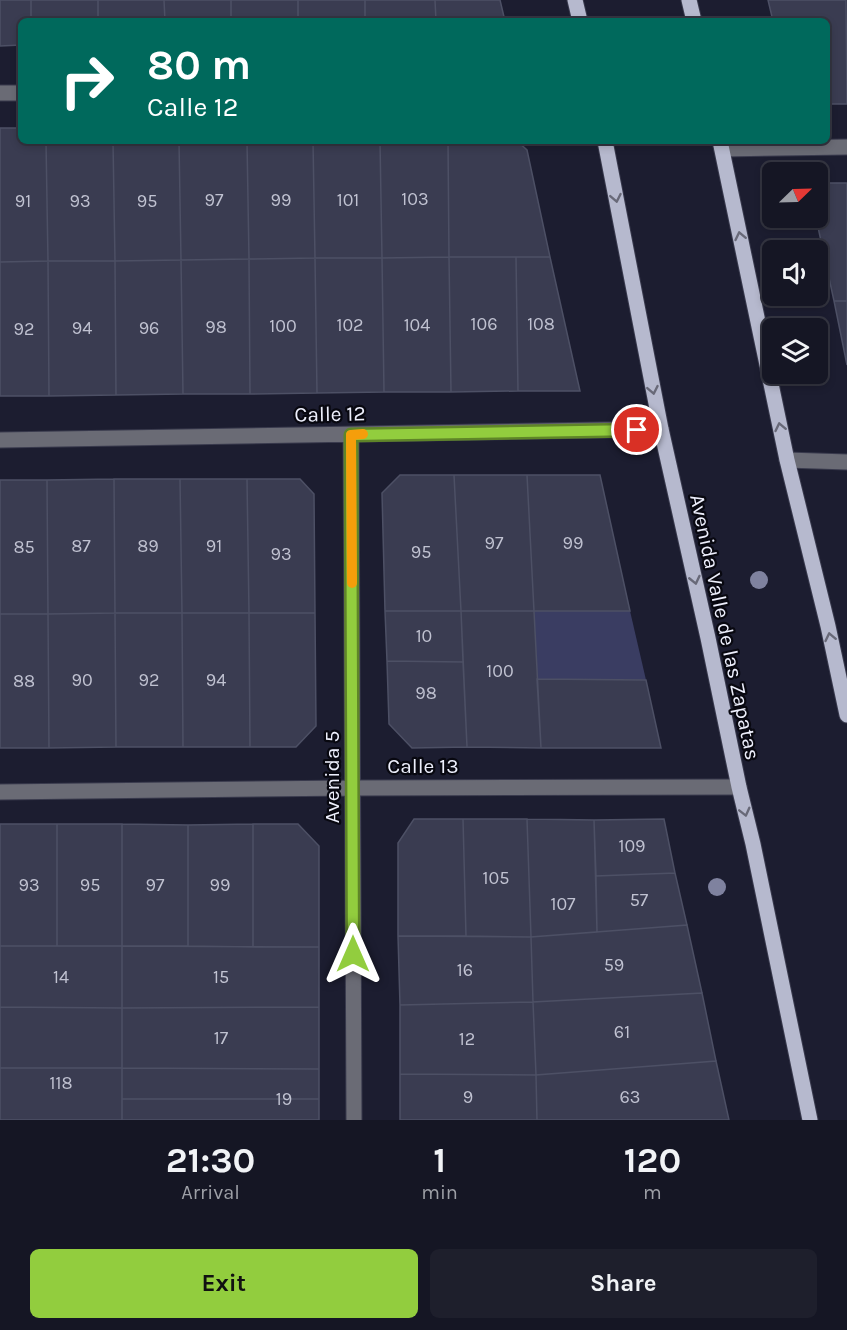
<!DOCTYPE html>
<html lang="en">
<head>
<meta charset="utf-8">
<style>
  :root { --surface:#151624; --page:#1e1f2c; --text:#f1f3f6; --muted:#9d9fa6; --line:#343541; --accent:#92cd3e }
  body { margin:0; font-family:Karla,sans-serif; background:var(--page); color:var(--text); height:100vh; display:flex; flex-direction:column; font-size:22px; white-space:nowrap }
  * { box-sizing:border-box; margin:0 }
  p { font-size:20px; color:var(--muted) }
  .icon { flex:none; width:33px; height:33px; fill:none; stroke:currentColor; stroke-width:2; stroke-linecap:round; stroke-linejoin:round }
  .map { position:relative; height:1120px; overflow:hidden }
  .panel { display:flex; flex-direction:column; background:var(--surface); flex:1 }
  .panel>* { flex:none }
  .banner { position:absolute; left:18px; top:18px; width:812px; height:126px; border-radius:9px; box-shadow:0 3px 9px #0003,0 0 0 2px var(--line); background:#00695c; color:#fff; overflow:hidden }
  .needle { width:39px; rotate:67deg }
  .tools { position:absolute; left:762px; top:162px; display:grid; gap:12px }
  .tools a { display:grid; place-items:center; width:66px; height:66px; border-radius:9px; background:var(--surface); box-shadow:0 3px 9px #0003,0 0 0 2px var(--line); font-size:30px }
  .pin { position:absolute; display:grid; place-items:center; width:51px; height:51px; color:#fff; margin:-26px; border:3px solid #fff; border-radius:50%; box-shadow:0 2px 6px #0007 }
  .me { position:absolute; width:66px; margin:-33px; rotate:0deg; stroke-linejoin:round; filter:drop-shadow(0 0 4px #0008) }
  .turn { display:flex; align-items:center; gap:21px; height:126px; padding:0 30px; font-size:27px }
  .turn .icon { width:78px; height:78px; stroke-width:2.5 }
  .turn b { display:block; font-size:42px; line-height:51px }
  .eta { display:flex; justify-content:space-evenly; align-items:center; height:102px; text-align:center }
  .eta b { font-size:36px; font-weight:700; line-height:42px }
  .action { display:flex; gap:12px; margin-top:auto; padding:12px 30px }
  .action a { flex:1; height:69px; border-radius:9px; background:var(--accent); color:#111; font-size:24px; font-weight:700; line-height:69px; text-align:center }
  .action a+a { background:var(--page); color:var(--text) }
  .map>svg:first-child { display:block }
</style>
</head>
<body>
<div class="map">
<svg width="847" height="1120" viewBox="0 0 847 1120">
  <rect width="100%" height="100%" fill="#1c1d30"/>
  <path fill="#3a3d62" d="M534,611H630L646,680L537,679Z"/>
  <path fill="#3a3c51" stroke="#4d5065" stroke-width="1.5" d="M0,0H31V21H21V45L0,46Z
    M31,0H98V21H31Z
    M98,0H164L165,21H98Z
    M164,0H231V21H165Z
    M231,0H298V21H231Z
    M298,0H365V21H298Z
    M365,0H435L436,21H365Z
    M435,0H500L505,21H436Z
    M768,0H846L847,104H826V21H773Z
    M0,128H21V141H46L48,261L0,262Z
    M46,141H113L115,261H48Z
    M113,141H179L181,260L115,261Z
    M179,141H247L249,259L181,260Z
    M247,141H313L315,258L249,259Z
    M313,141H380L382,258H315Z
    M380,141H448L449,257L382,258Z
    M448,141H517L527,150L550,257H449Z
    M818,183H847V301H834L816,218H818Z
    M449,257L451,392H384L382,258Z
    M449,257H516L518,391L451,392Z
    M516,257H550L580,391H518Z
    M315,258L317,393L250,394L249,259Z
    M315,258H382L384,392L317,393Z
    M249,259L250,394H183L181,260Z
    M181,260L183,394L116,395L115,261Z
    M48,261L49,396H0V262Z
    M48,261H115L116,395L49,396Z
    M834,301H847V365Z
    M400,475H454L461,611H385L382,493Z
    M454,475H527L534,611H461Z
    M527,475H600L630,611H534Z
    M114,479L115,613L48,614L47,480Z
    M114,479H180L182,613H115Z
    M180,479H247L249,613H182Z
    M247,479H300L314,494L315,613H249Z
    M0,480H47L48,614H0Z
    M385,611H461L463,662L387,661Z
    M461,611H534L541,748L467,747Z
    M115,613L116,747L49,748L48,614Z
    M115,613H182L183,747H116Z
    M182,613H249L250,747H183Z
    M249,613H315L316,726L296,747H250Z
    M0,614H48L49,748H0Z
    M387,661L463,662L467,747L412,748L389,724Z
    M537,679L646,680L661,748H541Z
    M414,819H463L466,936H398V843Z
    M463,819H527L531,937L466,936Z
    M527,819L594,820L597,932L531,937Z
    M664,819L675,873L596,876L594,820Z
    M0,824H57V946H0Z
    M57,824H122V946H57Z
    M122,824L188,825V946H122Z
    M253,824H298L319,846V947H253Z
    M253,824V947L188,946V825Z
    M675,873L687,925L597,932L596,876Z
    M687,925L702,993L533,1002L531,937Z
    M398,936L531,937L533,1002L400,1005Z
    M0,946H122V1008L0,1007Z
    M122,946L319,947V1007L122,1008Z
    M702,993L716,1061L536,1075L533,1002Z
    M533,1002L536,1075L400,1074V1005Z
    M0,1007L122,1008V1068H0Z
    M319,1007V1069L122,1068V1008Z
    M716,1061L729,1120H537L536,1075Z
    M0,1068H122V1120H0Z
    M122,1068L319,1069V1099H122Z
    M400,1074L536,1075L537,1120H400Z
    M122,1099H319V1120H122Z"/>
  <g fill="none" stroke-linecap="round" stroke-linejoin="round">
    <g stroke="#393a4d" stroke-width="17">
      <path id="minor" d="M0,93H21
        M722,149L847,147
        M351,435L354,1120
        M0,440L661,429
        M787,460L847,462
        M0,792L353,788L739,787"/>
    </g>
    <g stroke="#393a4d" stroke-width="17">
      <path id="major" d="M575,0L580,21
        M689,0L694,21
        M605,141L661,429L708,638L739,787L753,844L810,1120
        M720,141L787,460L828,626L847,715"/>
    </g>
    <use href="#minor" stroke="#6a6b75" stroke-width="15"/>
    <use href="#major" stroke="#b6b9ce" stroke-width="15"/>
  </g>
  <g fill="#7f829f">
    <circle cx="759" cy="580" r="9"/>
    <circle cx="717" cy="887" r="9"/>
  </g>
  <defs><path id="oneway-chevron" d="M-2-3.5L2.5 0L-2 3.5" fill="none" stroke-width="1.6" stroke-linecap="round" stroke-linejoin="round" transform="scale(1.5)"/></defs>
  <g stroke="#686978">
    <use href="#oneway-chevron" transform="translate(616 198) rotate(79)"/>
    <use href="#oneway-chevron" transform="translate(740 236) rotate(-102)"/>
    <use href="#oneway-chevron" transform="translate(653 390) rotate(79)"/>
    <use href="#oneway-chevron" transform="translate(780 427) rotate(-102)"/>
    <use href="#oneway-chevron" transform="translate(695 580) rotate(77)"/>
    <use href="#oneway-chevron" transform="translate(830 637) rotate(-102)"/>
    <use href="#oneway-chevron" transform="translate(745 812) rotate(76)"/>
  </g>
  <g fill="none" stroke-linecap="round" stroke-linejoin="round">
    <g stroke="#5f8528" stroke-width="15">
      <path id="route" d="M353,954L351,435L637,430"/>
    </g>
    <use href="#route" stroke="#92cd3e" stroke-width="10"/>
    <path stroke="#f59e0b" stroke-width="10" d="M352,583L351,435L363,434"/>
  </g>
  <g text-anchor="middle" dominant-baseline="central" stroke-width="4.5" stroke-linejoin="round" paint-order="stroke">
    <g font-size="18" fill="#c0c2d1">
      <text x="415" y="199">103</text>
      <text x="214" y="200">97</text>
      <text x="281" y="200">99</text>
      <text x="348" y="200">101</text>
      <text x="23" y="201">91</text>
      <text x="80" y="201">93</text>
      <text x="147" y="201">95</text>
      <text x="484" y="324">106</text>
      <text x="541" y="324">108</text>
      <text x="350" y="325">102</text>
      <text x="417" y="325">104</text>
      <text x="283" y="326">100</text>
      <text x="216" y="327">98</text>
      <text x="82" y="328">94</text>
      <text x="149" y="328">96</text>
      <text x="24" y="329">92</text>
      <text x="494" y="543">97</text>
      <text x="573" y="543">99</text>
      <text x="81" y="546">87</text>
      <text x="148" y="546">89</text>
      <text x="214" y="546">91</text>
      <text x="24" y="547">85</text>
      <text x="421" y="552">95</text>
      <text x="281" y="554">93</text>
      <text x="424" y="636">10</text>
      <text x="500" y="671">100</text>
      <text x="82" y="680">90</text>
      <text x="149" y="680">92</text>
      <text x="216" y="680">94</text>
      <text x="24" y="681">88</text>
      <text x="426" y="693">98</text>
      <text x="632" y="846">109</text>
      <text x="496" y="878">105</text>
      <text x="29" y="885">93</text>
      <text x="90" y="885">95</text>
      <text x="155" y="885">97</text>
      <text x="220" y="885">99</text>
      <text x="639" y="900">57</text>
      <text x="563" y="904">107</text>
      <text x="614" y="965">59</text>
      <text x="465" y="970">16</text>
      <text x="61" y="977">14</text>
      <text x="221" y="977">15</text>
      <text x="622" y="1032">61</text>
      <text x="221" y="1038">17</text>
      <text x="467" y="1039">12</text>
      <text x="61" y="1083">118</text>
      <text x="468" y="1097">9</text>
      <text x="630" y="1097">63</text>
      <text x="284" y="1099">19</text>
    </g>
    <g font-size="21" fill="#edeffc" stroke="#080810">
      <text transform="translate(330 414) rotate(-1)">Calle 12</text>
      <text transform="translate(725 627) rotate(78)">Avenida Valle de las Zapatas</text>
      <text x="423" y="766">Calle 13</text>
      <text transform="translate(332 777) rotate(-90)">Avenida 5</text>
    </g>
  </g>
</svg>
<div class="tools">
<a><svg class="needle" viewBox="-14 -14 28 28"><path d="M0-13l5 13h-10z" fill="#e53935"/><path d="M0 13l5-13h-10z" fill="#9d9fa6"/></svg></a>
<a><svg class="icon" aria-label="sound" viewBox="0 0 24 24"><path d="M4 9h4l5-4v14l-5-4H4zM17 9q2 3 0 6"/></svg></a>
<a><svg class="icon" aria-label="layers" viewBox="0 0 24 24"><path d="M12 4l9 5-9 5-9-5zM3 14l9 5 9-5"/></svg></a>
</div>
<div class="pin" style="left:637px;top:430px;background:#d93025"><svg class="icon" aria-label="arrive" viewBox="0 0 24 24"><path d="M6 21V4h12l-3 4 3 4H6"/></svg></div>
<svg class="me" style="left:353px;top:954px" viewBox="-20 -20 40 40"><path d="M0-17L14 15 0 8-14 15z" fill="#92cd3e" stroke="#fff" stroke-width="4"/></svg>
<div class="banner">
<div class="turn"><svg class="icon" aria-label="right" viewBox="0 0 24 24"><path d="M7 20v-9h11M14 6l5 5-5 5"/></svg><div><b>80 m</b>Calle 12</div></div>
</div>
</div>
<section class="panel">
<div class="eta">
<div><b>21:30</b><p>Arrival</p></div>
<div><b>1</b><p>min</p></div>
<div><b>120</b><p>m</p></div>
</div>
<div class="action"><a>Exit</a><a>Share</a></div>
</section>
</body>
</html>
